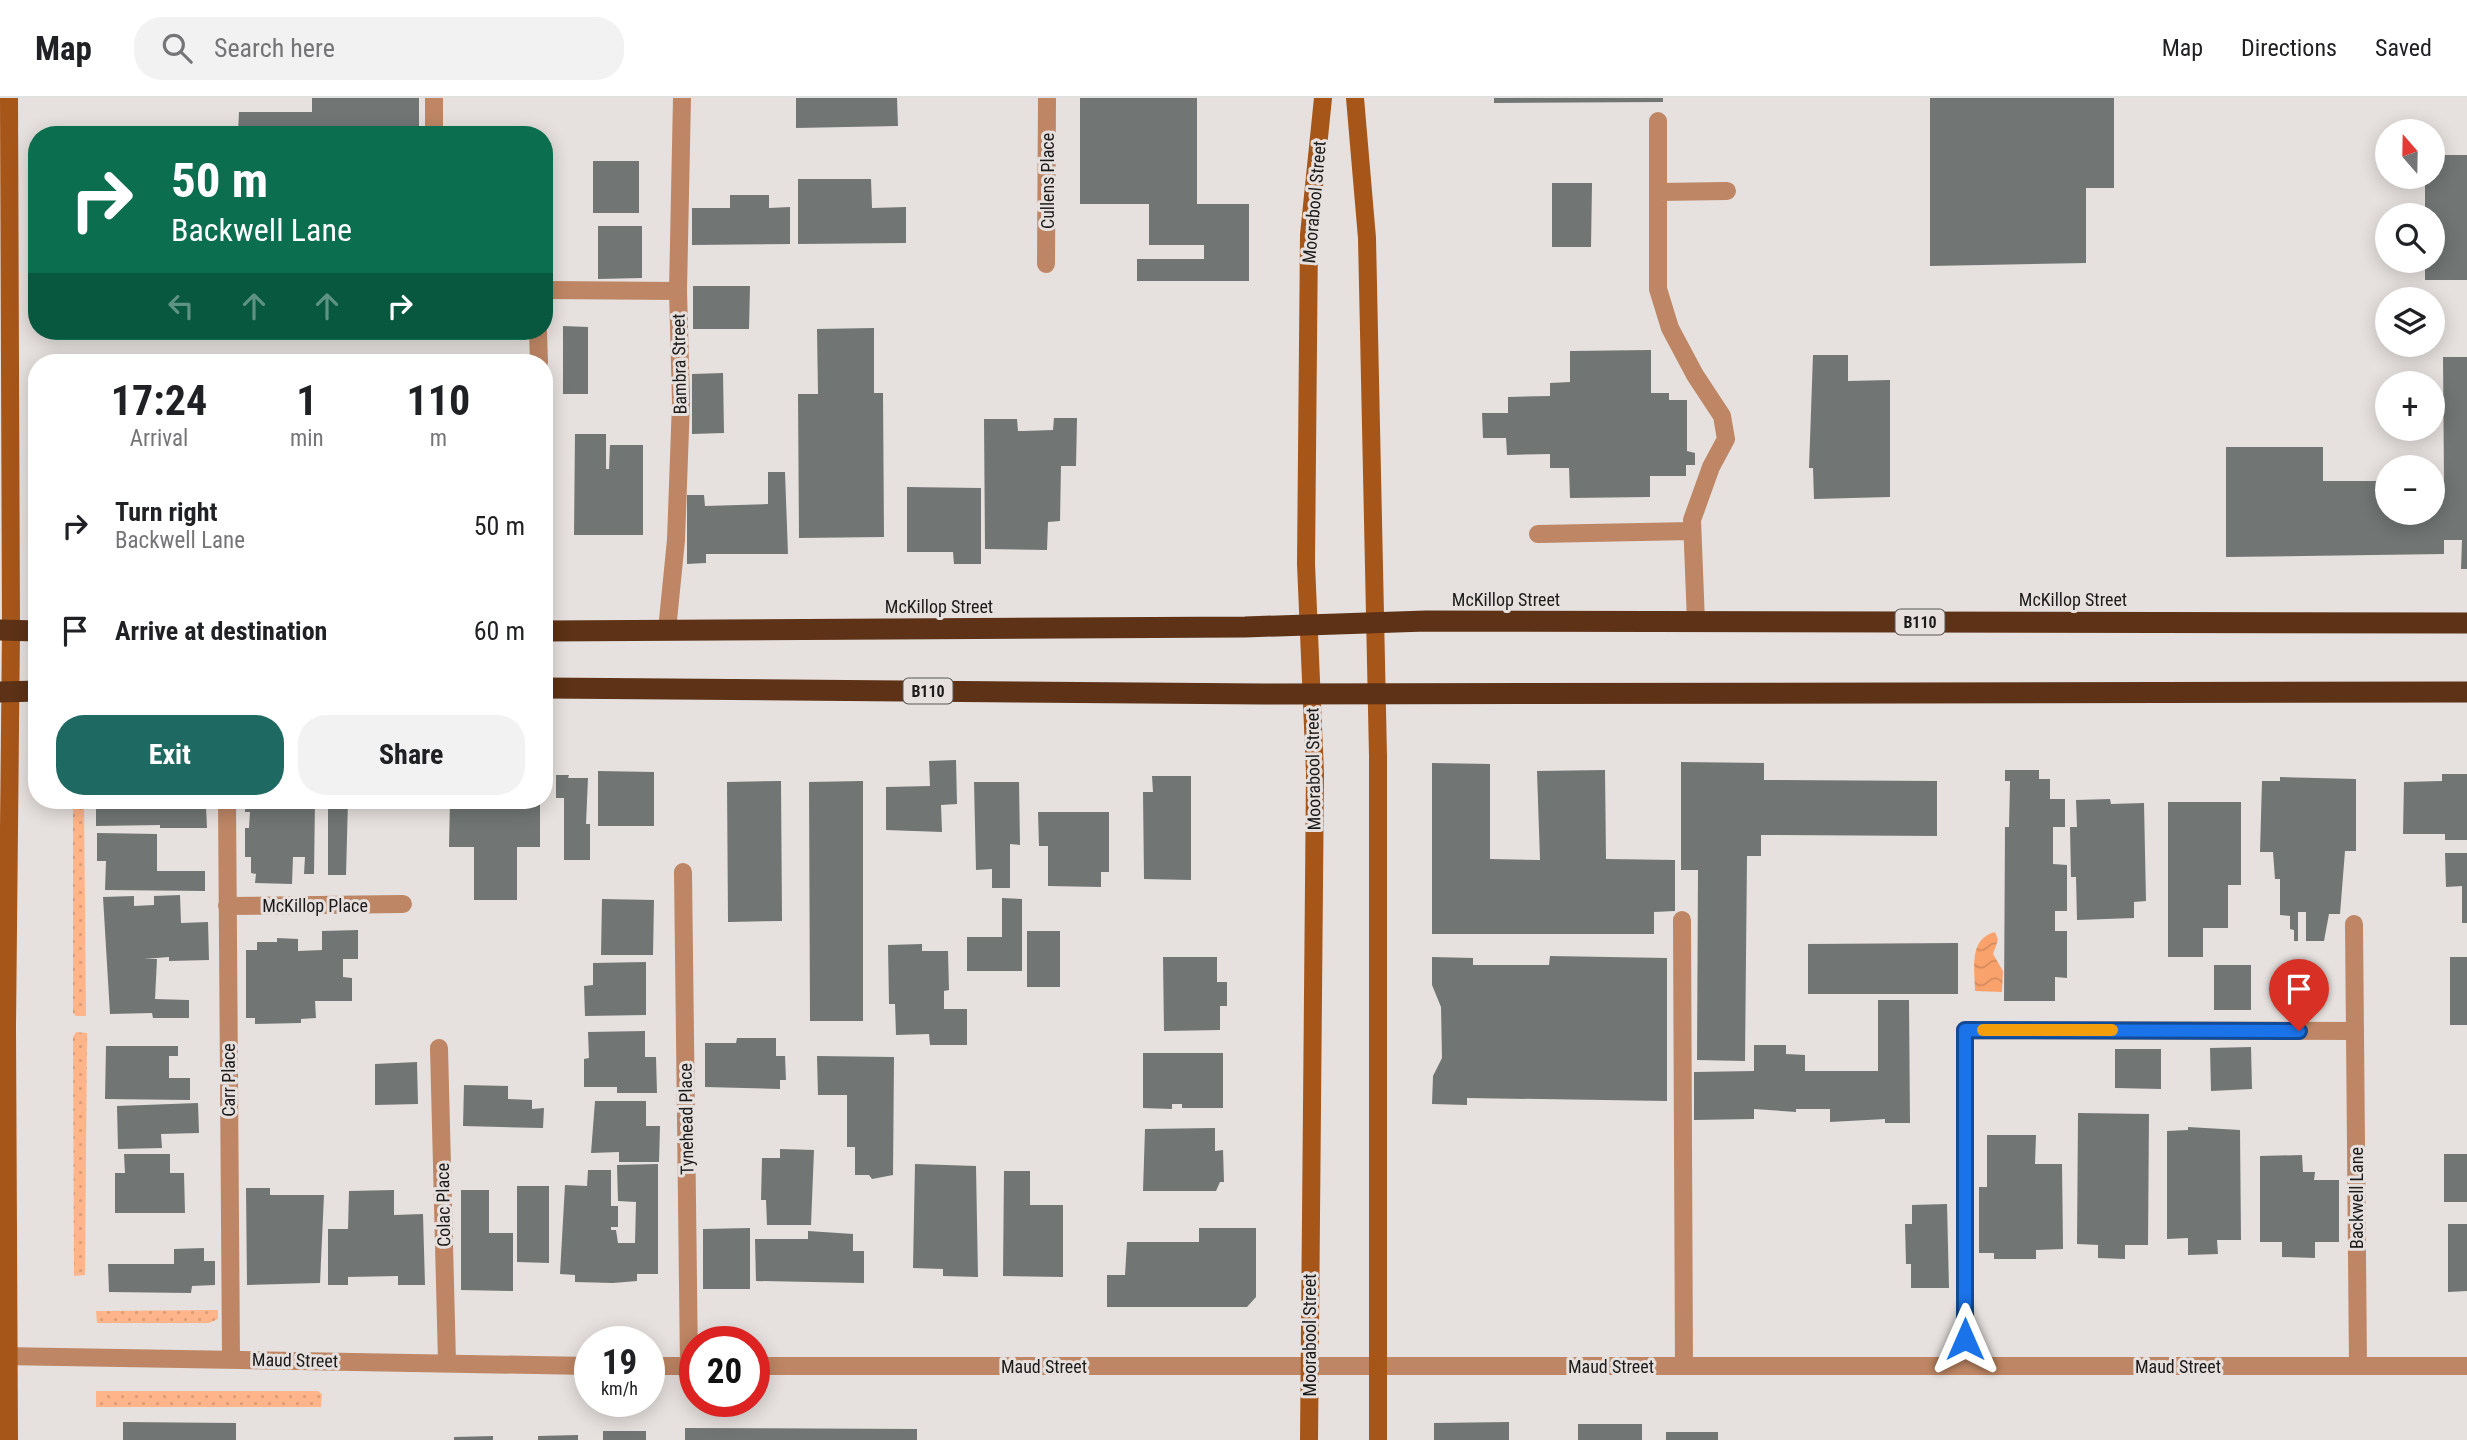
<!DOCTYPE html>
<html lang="en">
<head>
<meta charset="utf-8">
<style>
  :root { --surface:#fff; --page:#f2f2f2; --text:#202124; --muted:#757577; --line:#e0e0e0; --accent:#1f6963 }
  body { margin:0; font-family:"Roboto Condensed",sans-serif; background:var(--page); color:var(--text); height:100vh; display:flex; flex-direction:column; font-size:26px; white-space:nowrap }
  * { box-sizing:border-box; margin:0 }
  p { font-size:23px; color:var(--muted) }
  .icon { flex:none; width:38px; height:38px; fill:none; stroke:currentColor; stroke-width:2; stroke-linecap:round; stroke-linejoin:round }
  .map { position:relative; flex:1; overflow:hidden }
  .side { position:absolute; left:28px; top:256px; width:525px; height:455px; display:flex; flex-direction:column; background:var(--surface); border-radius:28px; box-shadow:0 4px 18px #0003 }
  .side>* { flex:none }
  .hud { position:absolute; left:28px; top:28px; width:525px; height:214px; border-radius:28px; box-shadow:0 4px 18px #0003; background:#0b6e4f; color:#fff; overflow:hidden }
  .needle { width:46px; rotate:340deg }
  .buttons { position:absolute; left:2375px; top:21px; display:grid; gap:14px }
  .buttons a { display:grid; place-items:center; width:70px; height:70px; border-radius:50%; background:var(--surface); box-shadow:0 4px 18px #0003; font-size:35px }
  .speed { position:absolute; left:574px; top:1228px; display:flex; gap:14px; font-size:35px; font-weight:700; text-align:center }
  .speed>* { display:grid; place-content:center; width:91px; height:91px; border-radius:50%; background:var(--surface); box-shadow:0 4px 18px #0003; line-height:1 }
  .speed small { font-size:18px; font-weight:400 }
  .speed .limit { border:10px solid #d22; background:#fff; color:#111 }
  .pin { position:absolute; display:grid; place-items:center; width:60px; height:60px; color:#fff; margin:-72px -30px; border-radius:50% 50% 50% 0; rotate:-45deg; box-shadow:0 0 7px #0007 }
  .pin .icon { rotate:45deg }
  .me { position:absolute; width:77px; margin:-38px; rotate:0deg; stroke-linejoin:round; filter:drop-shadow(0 0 5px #0008) }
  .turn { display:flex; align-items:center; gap:24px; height:147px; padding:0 28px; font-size:32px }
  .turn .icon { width:91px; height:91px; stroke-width:2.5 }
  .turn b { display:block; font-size:49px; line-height:60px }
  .lanes { display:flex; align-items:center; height:66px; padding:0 28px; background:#0003; justify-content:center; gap:35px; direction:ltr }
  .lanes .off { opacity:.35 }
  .eta { display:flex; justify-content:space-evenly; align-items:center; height:119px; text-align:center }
  .eta b { font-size:42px; font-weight:700; line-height:49px }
  .action { display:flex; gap:14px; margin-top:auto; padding:14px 28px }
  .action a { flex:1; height:80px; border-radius:28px; background:var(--accent); color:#fff; font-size:28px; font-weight:700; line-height:80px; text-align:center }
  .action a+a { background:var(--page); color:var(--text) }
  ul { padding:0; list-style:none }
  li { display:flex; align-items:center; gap:21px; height:105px; padding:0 28px }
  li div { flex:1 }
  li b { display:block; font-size:26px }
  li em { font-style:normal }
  header { display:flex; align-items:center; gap:42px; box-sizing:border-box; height:98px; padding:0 35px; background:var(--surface); border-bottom:2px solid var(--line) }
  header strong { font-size:33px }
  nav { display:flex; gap:38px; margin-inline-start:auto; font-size:24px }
  .search { width:490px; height:63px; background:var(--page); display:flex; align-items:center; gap:18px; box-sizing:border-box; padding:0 24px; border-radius:28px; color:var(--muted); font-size:26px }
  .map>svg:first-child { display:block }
</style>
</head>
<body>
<header>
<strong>Map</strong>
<div class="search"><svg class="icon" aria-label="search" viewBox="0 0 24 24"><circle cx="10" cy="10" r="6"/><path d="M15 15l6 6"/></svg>Search here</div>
<nav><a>Map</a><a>Directions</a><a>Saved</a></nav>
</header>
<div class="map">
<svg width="2467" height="1342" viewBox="0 0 2467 1342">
  <defs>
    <pattern id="grass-dots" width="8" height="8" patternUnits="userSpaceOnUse" patternTransform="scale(1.75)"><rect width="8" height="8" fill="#ffb589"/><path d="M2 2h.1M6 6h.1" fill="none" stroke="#da9b76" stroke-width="1.8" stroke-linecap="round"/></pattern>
    <pattern id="water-waves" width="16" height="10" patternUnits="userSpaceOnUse" patternTransform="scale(1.75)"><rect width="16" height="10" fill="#faa26c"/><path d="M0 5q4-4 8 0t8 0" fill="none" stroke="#d68b5d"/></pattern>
  </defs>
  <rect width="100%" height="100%" fill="#e6e1de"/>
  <path fill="url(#grass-dots)" d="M73,702H84L86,918H76L73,915Z
    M76,934L87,935L85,1177L74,1178L73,939Z
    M218,1212V1221L209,1225H97L96,1213Z
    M96,1293H318L322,1296L321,1309H96Z"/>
  <path fill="url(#water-waves)" d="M1995,834L1998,842L1993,856L2003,873L2002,894L1975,893C1975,871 1968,841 1995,834Z"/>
  <path fill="#717675" d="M312,0H419V37H238L239,14H312Z
    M796,0H897L898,28L796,30Z
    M1080,0H1197V106H1249V183H1137V161H1204V147H1149V106H1080Z
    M1494,0H1663V4L1494,5Z
    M1930,0H2114V90H2086V165L1930,168Z
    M2432,57H2467V182H2425V163H2432V117H2425V79H2432Z
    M593,63H639V115H593Z
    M798,81H871L872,110L906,109V145L798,146Z
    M1552,85H1592L1591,149H1552Z
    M730,97H769V110L790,109V146L692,147V110H730Z
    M598,128H642V180L598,181Z
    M693,188H750L749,231H693Z
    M563,228L588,229V296H563Z
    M874,230V295H883L884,439L799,440L798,296H818L817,231Z
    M1651,252V295H1669V302H1687V353L1695,355V367H1686V378H1650V399L1570,400L1569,370H1550V356L1507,357L1506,340H1483L1482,315H1508V299L1550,298V285L1570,284V253Z
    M1813,257H1848V283L1890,282V399L1814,401L1813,370H1809Z
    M2443,259H2467V471H2461L2462,442H2444V456L2226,459V349H2323V383H2387V415H2432V383H2444Z
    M723,275L724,335L692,336V276Z
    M1054,320H1077L1076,368H1061L1060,423L1048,424L1047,452L985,451L984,321H1017L1018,333H1023L1053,332Z
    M575,336H606V371H609L610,347H643V437H574Z
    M768,374H785L788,456H706V465L687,466V397H704L705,408L768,406Z
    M907,389L981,390V466H954L953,454H907Z
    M956,662L957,706L941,707L942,734L886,732V689L930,688L929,663Z
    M1681,664L1764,665V682L1937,683V738L1761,737V758H1747L1745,963L1697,962L1698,772H1681Z
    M1432,665L1490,666V761L1540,762L1537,673L1605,672L1606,761L1675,762V813L1654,814V836H1432Z
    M2005,672H2039V681H2050V701H2065V729H2053V766L2067,767V813H2055V833H2067V880L2055,879V903H2004L2005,729H2009L2010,683H2005Z
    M598,673L654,674V728H598Z
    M2442,676H2467V742H2445V736H2403L2404,684L2442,683Z
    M556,677H569L568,680H588L586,726H590V762H564V700H556Z
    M1152,678H1191V782L1144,781L1143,694H1153Z
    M2280,679L2356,681V753H2345L2340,816H2329L2324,843H2306V814H2298V843H2294V832L2290,831V818L2280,817V781H2275L2273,754H2260L2262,683H2280Z
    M781,683L782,823L728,824L727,684Z
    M863,683V923H810L809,684Z
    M974,684H1019L1020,747L1010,746V790H992V771L976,772Z
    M2110,701L2111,706L2144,705L2146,803L2134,804V820L2077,822L2076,779H2071L2070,729H2077L2076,702Z
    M96,702H173V709H206L207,730H160V727L96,728Z
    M245,702H315L314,776H304L305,759H293L292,786L255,785L256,776L251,775V759H245V730H249L250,714H245Z
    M328,702H348L346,777H328Z
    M450,702H540V749H517V802H474V749H449Z
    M2168,704H2241V787H2228V830H2203V859H2168Z
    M1038,714H1109V774H1101V789L1048,788V748H1039Z
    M97,735L157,736V773H205V793L105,792L106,763H97Z
    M2445,755H2467V825H2462V788L2446,789Z
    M180,797L181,825L208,824L209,862L169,863V859L144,861H157L155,901L189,902V920H153L152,915L110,916L103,799L134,798V808L154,807V798Z
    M1002,800L1022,801V873H967V839H1002Z
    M602,801L654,802L653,857H601Z
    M358,832V861H343V879L352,880V903H315L316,920L301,921V925L255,926V920H246V852H257V844H277V840L298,841V853L322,852V833Z
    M1027,833H1060V889H1027Z
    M1958,845V896H1808V846Z
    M922,846V853H948L949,892L944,893V911H967V947H930L929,936L896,937L895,906H889L888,847Z
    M1550,858L1667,860V1003L1467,1000V1007L1432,1006L1433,978L1442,960L1441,909L1432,887V859L1473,860V867H1549Z
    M1163,859H1217V884H1227V908H1220V932L1164,933Z
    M2450,859H2467V927H2450Z
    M646,864V917L585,918L584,888L593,887V865Z
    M2214,867H2251V912H2214Z
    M1878,902H1909L1910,1025H1885V1021L1830,1024V1011H1796V1014L1754,1011V1021L1694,1022V974L1754,973V947H1786V956L1805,957V973H1878Z
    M645,933V959H656L657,995H617V989H584V961L589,960L588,934Z
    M737,940H776V958H785L786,982H780V991L705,989V945H736Z
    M106,948H178V958H169V980H190V1002L105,1001Z
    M2251,949L2252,991L2211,993L2210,950Z
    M2115,951H2161V991L2115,990Z
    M1143,955H1223V1010H1182V1006H1172V1011L1143,1010Z
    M817,958L894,959L893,1077L872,1081L869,1077H855V1049H847V997H818Z
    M417,964L418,1006L375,1007V966Z
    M464,987L508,988V1001L532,1002V1011L544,1010L543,1030L463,1028Z
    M595,1003H646V1028H660L659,1064H619V1054L591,1055Z
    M198,1005L199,1035L161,1036L162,1050L118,1051L117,1008Z
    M2078,1015L2149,1016L2148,1147H2125V1161L2098,1160V1147L2077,1146Z
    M2188,1029L2240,1032L2241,1142H2217L2218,1156L2188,1157V1140L2167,1141V1033L2188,1032Z
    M1215,1030V1053L1223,1052L1224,1084H1220L1216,1093H1143L1145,1031Z
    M1987,1037H2036L2035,1066H2062L2063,1151L2036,1152V1161H1994V1155H1979V1089H1987Z
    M780,1051L814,1052L811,1127H767L766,1102H761L762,1060H780Z
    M124,1056H170V1075H184L185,1115H115V1075H125Z
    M2444,1056H2467V1104H2444Z
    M2302,1057L2303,1074H2315L2314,1082H2339V1144H2315V1160L2282,1159V1144H2260V1058Z
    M658,1066V1176H637V1183L613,1185L575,1184V1177L560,1176L565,1087L587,1088L588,1072H611V1108H618V1129H611V1132H616L618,1145H635L636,1104L618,1103L617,1067Z
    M915,1066L976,1068L978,1179L943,1178V1171L913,1170Z
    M1004,1073H1030V1107H1063V1179L1003,1178Z
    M517,1088H549V1165L517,1164Z
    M246,1090H270V1097H324L320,1185L247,1187Z
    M394,1092V1117L423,1116L425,1187H398V1178L348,1179V1187H328V1131H348L349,1093Z
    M461,1092H489V1135H513V1193L461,1192Z
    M1947,1106L1949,1190H1911V1166H1906L1905,1126H1912V1107Z
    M2448,1126H2467V1193L2448,1194Z
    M750,1130V1191H703V1131Z
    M1199,1130H1256V1199L1247,1209H1107V1177H1125L1127,1144H1199Z
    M808,1133L853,1136V1153H864V1185L756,1183L755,1141H808Z
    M204,1150V1163H215V1187L192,1188L191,1195L109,1194L108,1166H174V1151Z
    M123,1324L236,1325V1342H123Z
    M1509,1324V1342H1434V1325Z
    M1578,1326H1642V1342H1578Z
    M685,1330L917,1331V1342H685Z
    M603,1333H646V1342H603Z
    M1666,1334H1718V1342H1666Z
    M578,1337V1342H538V1338Z
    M493,1338V1342H454V1339Z"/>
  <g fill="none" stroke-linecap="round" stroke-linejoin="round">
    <path stroke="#be8664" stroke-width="18" d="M434,0V37
      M1658,23V191L1670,230L1695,277L1722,318L1726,341L1711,369L1692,422L1696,524
      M1658,94L1727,93
      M1046,166L1047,0
      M544,192L678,193
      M538,233L539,264
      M1538,436L1692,433
      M667,532L676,442L681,304L678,193L682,0
      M227,702L231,1261
      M683,774L689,1268
      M227,808L403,806
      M1682,822L1684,1268
      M2354,826L2358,1268
      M439,950L447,1264
      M1965,1268V932L2355,933"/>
    <path stroke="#be8664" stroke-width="18" d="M0,1258L590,1268
      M649,1268H695
      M754,1268H2467"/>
    <path stroke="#a7561a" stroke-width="18" d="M9,0L11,532L7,929L9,1342
      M1355,0L1367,140L1378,658V1342
      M1309,1342L1315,675L1306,466L1309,137L1323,0"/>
    <path stroke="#5d3216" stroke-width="21" d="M0,532L37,533
      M544,533L1245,529L1426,523L2467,525
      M544,590L1264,596L2467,594
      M0,594L37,593"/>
  </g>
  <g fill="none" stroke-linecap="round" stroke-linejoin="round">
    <g stroke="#114b97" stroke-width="18">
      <path id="route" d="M1965,1241V932L2299,933"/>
    </g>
    <use href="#route" stroke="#1a73e8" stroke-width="12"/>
    <path stroke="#f59e0b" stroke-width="12" d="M1983,932H2112"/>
  </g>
  <g text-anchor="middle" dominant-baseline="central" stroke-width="6" stroke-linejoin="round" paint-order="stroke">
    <g fill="#e6e1de" stroke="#595655" stroke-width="2">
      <rect x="1895.5" y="511.5" width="49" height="25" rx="5"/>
      <rect x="903.5" y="580.5" width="49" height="25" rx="5"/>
    </g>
    <g font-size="16" font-weight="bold" fill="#1c1b1a">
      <text x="1920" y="524">B110</text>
      <text x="928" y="593">B110</text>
    </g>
    <g font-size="18" fill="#1c1b1a" stroke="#e6e1de">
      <text transform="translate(1047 83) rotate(-90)">Cullens Place</text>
      <text transform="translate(1314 104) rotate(-85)">Moorabool Street</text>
      <text transform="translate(679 266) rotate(-91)">Bambra Street</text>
      <text x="1506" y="501">McKillop Street</text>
      <text x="2073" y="501">McKillop Street</text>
      <text x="939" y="508">McKillop Street</text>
      <text transform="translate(1313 671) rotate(-91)">Moorabool Street</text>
      <text x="315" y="807">McKillop Place</text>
      <text transform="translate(228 982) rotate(-90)">Carr Place</text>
      <text transform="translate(686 1021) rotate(-91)">Tynehead Place</text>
      <text transform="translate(2356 1100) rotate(-90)">Backwell Lane</text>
      <text transform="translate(443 1107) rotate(-91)">Colac Place</text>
      <text transform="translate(1309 1237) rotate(-90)">Moorabool Street</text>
      <text transform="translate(295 1262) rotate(1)">Maud Street</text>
      <text x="1044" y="1268">Maud Street</text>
      <text x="1611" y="1268">Maud Street</text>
      <text x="2178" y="1268">Maud Street</text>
    </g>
  </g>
</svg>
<div class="buttons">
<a><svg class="needle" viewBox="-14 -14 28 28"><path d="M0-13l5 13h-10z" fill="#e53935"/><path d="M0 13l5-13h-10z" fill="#757577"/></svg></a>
<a><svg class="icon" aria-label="search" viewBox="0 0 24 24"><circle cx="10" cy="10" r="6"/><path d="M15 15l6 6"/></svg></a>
<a><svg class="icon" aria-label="layers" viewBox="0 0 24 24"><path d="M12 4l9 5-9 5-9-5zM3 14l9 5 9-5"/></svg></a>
<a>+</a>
<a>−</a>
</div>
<div class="speed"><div>19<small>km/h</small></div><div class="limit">20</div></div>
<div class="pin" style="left:2299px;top:933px;background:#d93025"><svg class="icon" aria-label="arrive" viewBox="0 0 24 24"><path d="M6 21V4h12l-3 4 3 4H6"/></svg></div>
<svg class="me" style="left:1965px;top:1241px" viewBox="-20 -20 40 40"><path d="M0-17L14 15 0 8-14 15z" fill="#1a73e8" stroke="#fff" stroke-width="4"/></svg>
<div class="hud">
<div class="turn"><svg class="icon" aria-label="right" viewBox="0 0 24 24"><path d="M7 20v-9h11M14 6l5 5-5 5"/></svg><div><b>50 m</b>Backwell Lane</div></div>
<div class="lanes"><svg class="icon off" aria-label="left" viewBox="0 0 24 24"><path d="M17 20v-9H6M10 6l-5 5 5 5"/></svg><svg class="icon off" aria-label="ahead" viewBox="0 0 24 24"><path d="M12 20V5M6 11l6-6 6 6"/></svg><svg class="icon off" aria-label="ahead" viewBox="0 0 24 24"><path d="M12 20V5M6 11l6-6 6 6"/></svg><svg class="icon" aria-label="right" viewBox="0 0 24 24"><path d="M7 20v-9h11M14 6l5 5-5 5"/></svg></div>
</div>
<section class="side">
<div class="eta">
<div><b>17:24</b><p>Arrival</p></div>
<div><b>1</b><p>min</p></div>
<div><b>110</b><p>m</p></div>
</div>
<ul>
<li><svg class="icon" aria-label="right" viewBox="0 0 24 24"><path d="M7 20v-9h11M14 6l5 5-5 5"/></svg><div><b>Turn right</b><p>Backwell Lane</p></div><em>50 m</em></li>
<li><svg class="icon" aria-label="arrive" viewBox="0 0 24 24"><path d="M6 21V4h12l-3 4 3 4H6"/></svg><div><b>Arrive at destination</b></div><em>60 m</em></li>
</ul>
<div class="action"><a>Exit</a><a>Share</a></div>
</section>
</div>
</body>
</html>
